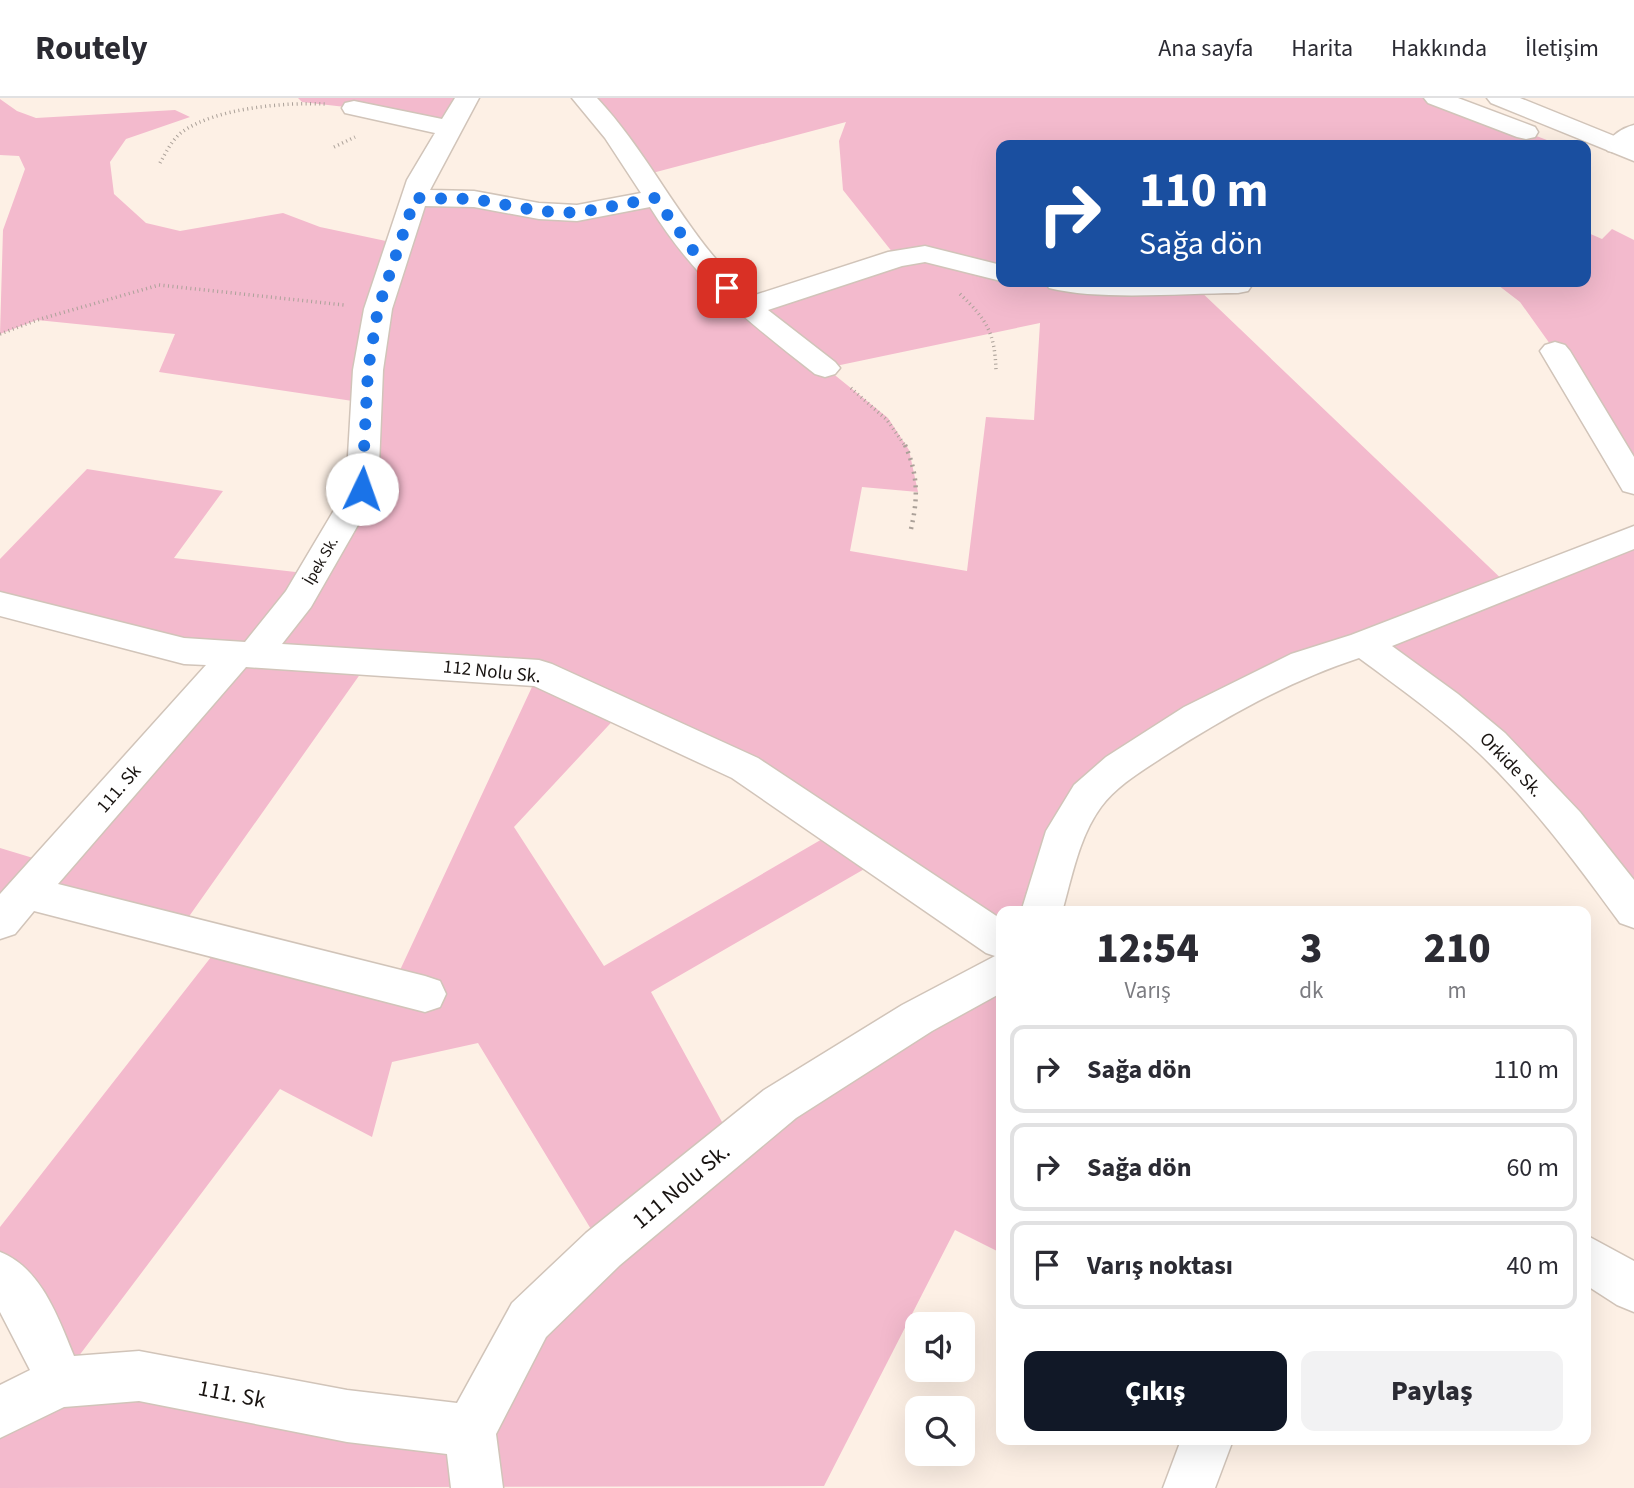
<!DOCTYPE html>
<html lang="tr">
<head>
<meta charset="utf-8">
<style>
  :root { --surface:#fff; --page:#f2f2f3; --text:#2b2b33; --muted:#7c7c81; --line:#e1e1e2; --accent:#111827 }
  body { margin:0; font-family:"Source Sans 3",sans-serif; background:var(--page); color:var(--text); height:100vh; display:flex; flex-direction:column; font-size:26px; white-space:nowrap }
  * { box-sizing:border-box; margin:0 }
  p { font-size:23px; color:var(--muted) }
  .icon { flex:none; width:38px; height:38px; fill:none; stroke:currentColor; stroke-width:2; stroke-linecap:round; stroke-linejoin:round }
  .map { position:relative; flex:1; overflow:hidden }
  .details { position:absolute; left:996px; top:808px; width:595px; height:539px; display:flex; flex-direction:column; background:var(--surface); border-radius:14px; box-shadow:0 7px 28px #0002 }
  .details>* { flex:none }
  .hud { position:absolute; left:996px; top:42px; width:595px; height:147px; border-radius:14px; box-shadow:0 7px 28px #0002; background:#1a4fa0; color:#fff; overflow:hidden }
  .fabs { position:absolute; left:905px; top:1214px; display:grid; gap:14px }
  .fabs a { display:grid; place-items:center; width:70px; height:70px; border-radius:14px; background:var(--surface); box-shadow:0 7px 28px #0002; font-size:35px }
  .pin { position:absolute; display:grid; place-items:center; width:60px; height:60px; color:#fff; margin:-30px; border-radius:14px; box-shadow:0 4px 10px #0006 }
  .me { position:absolute; width:77px; margin:-38px; rotate:3deg; stroke-linejoin:round; filter:drop-shadow(0 0 5px #0008) }
  .turn { display:flex; align-items:center; gap:24px; height:147px; padding:0 28px; font-size:32px }
  .turn .icon { width:91px; height:91px; stroke-width:2.5 }
  .turn b { display:block; font-size:49px; line-height:60px }
  .eta { display:flex; justify-content:space-evenly; align-items:center; height:119px; text-align:center }
  .eta b { font-size:42px; font-weight:800; line-height:49px }
  .cta { display:flex; gap:14px; margin-top:auto; padding:14px 28px }
  .cta a { flex:1; height:80px; border-radius:14px; background:var(--accent); color:#fff; font-size:28px; font-weight:800; line-height:80px; text-align:center }
  .cta a+a { background:var(--page); color:var(--text) }
  ul { padding:0; list-style:none }
  li { display:flex; align-items:center; gap:21px; height:88px; margin:0 14px 10px; padding:0 14px; border:4px solid var(--line); border-radius:14px }
  li div { flex:1 }
  li b { display:block; font-size:26px }
  li em { font-style:normal }
  header { display:flex; align-items:center; gap:42px; box-sizing:border-box; height:98px; padding:0 35px; background:var(--surface); border-bottom:2px solid var(--line) }
  header strong { font-size:33px }
  nav { display:flex; gap:38px; margin-inline-start:auto; font-size:24px }
  .map>svg:first-child { display:block }
</style>
</head>
<body>
<header>
<strong>Routely</strong>
<nav><a>Ana sayfa</a><a>Harita</a><a>Hakkında</a><a>İletişim</a></nav>
</header>
<div class="map">
<svg width="1634" height="1390" viewBox="0 0 1634 1390">
  <rect width="100%" height="100%" fill="#fdf0e5"/>
  <path fill="#f3bacd" fill-rule="evenodd" d="M298,0H467L448,30L354,10L302,4Z
    M584,0H1436L1560,47H1001V184H1415L1400,188H1195L1509,488L1634,439V813L1556,714L1364,546L1119,669L1041,814H1001V843L880,762L651,894L733,1044L1001,874V1155L955,1132L824,1388L0,1390V1314L59,1283L0,1177V1129L222,845L394,885L538,576L368,565L178,834L28,795L0,824V750L53,766L236,557L0,506V461L87,371L223,393L174,460L313,476L362,392L366,305L159,274L175,236L37,222L0,236L3,132L25,71L19,58L0,57V1L17,13L36,20L175,12L190,19L126,41L110,64L114,96L146,125L180,133L283,115L320,129L400,146L415,100L539,113L655,100L747,209L897,160L843,92L839,43L846,24L641,78ZM1040,225L1034,322L986,319L967,473L850,453L862,389L918,394L909,352L888,320L826,270ZM621,614L836,733L604,868L514,729ZM478,945L603,1151L470,1333L60,1283L280,991L372,1039L392,964Z
    M1612,131L1634,142V386L1555,253L1520,204L1494,184H1586V134L1602,141Z"/>
  <g fill="none" stroke-linecap="round" stroke-linejoin="round">
    <g stroke="#d1c4b9" stroke-width="3">
      <path id="street" d="M455,0H479L430,92L474,93L539,105L577,107L641,95L605,40L572,0H597C655,62 687,142 752,198L888,154L925,148L1001,167V183L925,164L902,168L768,212L835,264L840,270L835,276L825,279L815,276C747,223 696,183 650,109L577,123L539,121L474,109L425,108L392,211L383,272L378,392L311,509L282,546L539,562L552,566L758,660L1001,821V895L932,933L796,1020L620,1167L546,1239L496,1336L503,1390H451L447,1356L347,1344L139,1303L64,1309L0,1340V1287L30,1272L0,1214V1154C41,1170 58,1219 74,1258L139,1253L347,1292L457,1305L512,1205L586,1135L764,992L902,907L995,858L986,855L732,680L534,588L246,569L58,786L425,878L440,883L446,896L440,909L425,914L34,813L15,836L0,841V796L206,567L184,566L0,518V494L184,540L245,544L286,493L346,392L353,272L364,211L407,82L435,35L345,15L342,10L345,5L354,3L442,21Z
        M1634,27V47C1625,54 1620,56 1608,53L1604,48C1611,38 1622,30 1634,27Z
        M1045,184H1250L1252,187L1248,193L1238,195C1184,195 1100,203 1049,190Z
        M1555,244L1565,247L1570,253L1634,359V396L1623,393L1540,253L1545,247Z
        M1634,428V451L1392,548L1458,596L1505,635L1580,714L1634,782V830L1620,825C1577,766 1533,707 1480,656C1443,621 1401,591 1359,560C1289,583 1225,619 1163,659C1142,673 1116,688 1101,709C1079,739 1072,779 1062,814H1021L1046,733L1074,687L1106,659L1184,609L1291,556L1351,537Z
        M1586,1137L1634,1163V1214L1617,1207L1586,1187Z
        M1181,1342H1233L1215,1390H1163Z"/>
    </g>
    <g stroke="#d1c4b9" stroke-width="3">
      <path id="highway" d="M1424,0H1458L1535,29L1538,34L1535,39L1526,41L1517,39L1428,5Z
        M1487,0H1520L1634,46V63L1491,5Z"/>
    </g>
    <path stroke="#aba199" stroke-width="3.5" stroke-dasharray="1 3.5" stroke-linecap="butt" d="M334,49L355,39
      M160,65C166,54 172,42 182,34C215,10 286,4 326,6
      M960,196C987,222 995,235 996,273
      M0,236L37,222L159,187L344,207
      M851,290L887,322L906,349"/>
    <path stroke="#aba199" stroke-width="4.5" stroke-dasharray="2 5" stroke-linecap="butt" d="M905,347C919,378 918,403 910,435"/>
    <use href="#street" fill="#fff" fill-rule="evenodd"/>
    <use href="#highway" fill="#fff" fill-rule="evenodd"/>
  </g>
  <g fill="none" stroke-linecap="round" stroke-linejoin="round">
    <path stroke="#1a73e8" stroke-width="12" stroke-dasharray="0 21.6" d="M362,391L368,272L378,211L415,100L474,101L539,113L577,115L655,100L695,155L727,190"/>
  </g>
  <g text-anchor="middle" dominant-baseline="central" stroke-width="5" stroke-linejoin="round" paint-order="stroke">
    <g font-size="16" fill="#191411" stroke="#fff">
      <text transform="translate(321 463) rotate(-60)">İpek Sk.</text>
    </g>
    <g font-size="19" fill="#191411" stroke="#fff">
      <text transform="translate(492 574) rotate(6)">112 Nolu Sk.</text>
      <text transform="translate(1511 667) rotate(46)">Orkide Sk.</text>
      <text transform="translate(119 691) rotate(-49)">111. Sk</text>
    </g>
    <g font-size="23" fill="#191411" stroke="#fff">
      <text transform="translate(681 1088) rotate(-40)">111 Nolu Sk.</text>
      <text transform="translate(232 1296) rotate(11)">111. Sk</text>
    </g>
  </g>
</svg>
<div class="fabs">
<a><svg class="icon" aria-label="sound" viewBox="0 0 24 24"><path d="M4 9h4l5-4v14l-5-4H4zM17 9q2 3 0 6"/></svg></a>
<a><svg class="icon" aria-label="search" viewBox="0 0 24 24"><circle cx="10" cy="10" r="6"/><path d="M15 15l6 6"/></svg></a>
</div>
<div class="pin" style="left:727px;top:190px;background:#d93025"><svg class="icon" aria-label="arrive" viewBox="0 0 24 24"><path d="M6 21V4h12l-3 4 3 4H6"/></svg></div>
<svg class="me" style="left:362px;top:391px" viewBox="-20 -20 40 40"><circle r="19" fill="#fff"/><path d="M0-13L10 11 0 6-10 11z" fill="#1a73e8"/></svg>
<div class="hud">
<div class="turn"><svg class="icon" aria-label="right" viewBox="0 0 24 24"><path d="M7 20v-9h11M14 6l5 5-5 5"/></svg><div><b>110 m</b>Sağa dön</div></div>
</div>
<section class="details">
<div class="eta">
<div><b>12:54</b><p>Varış</p></div>
<div><b>3</b><p>dk</p></div>
<div><b>210</b><p>m</p></div>
</div>
<ul>
<li><svg class="icon" aria-label="right" viewBox="0 0 24 24"><path d="M7 20v-9h11M14 6l5 5-5 5"/></svg><div><b>Sağa dön</b></div><em>110 m</em></li>
<li><svg class="icon" aria-label="right" viewBox="0 0 24 24"><path d="M7 20v-9h11M14 6l5 5-5 5"/></svg><div><b>Sağa dön</b></div><em>60 m</em></li>
<li><svg class="icon" aria-label="arrive" viewBox="0 0 24 24"><path d="M6 21V4h12l-3 4 3 4H6"/></svg><div><b>Varış noktası</b></div><em>40 m</em></li>
</ul>
<div class="cta"><a>Çıkış</a><a>Paylaş</a></div>
</section>
</div>
</body>
</html>
